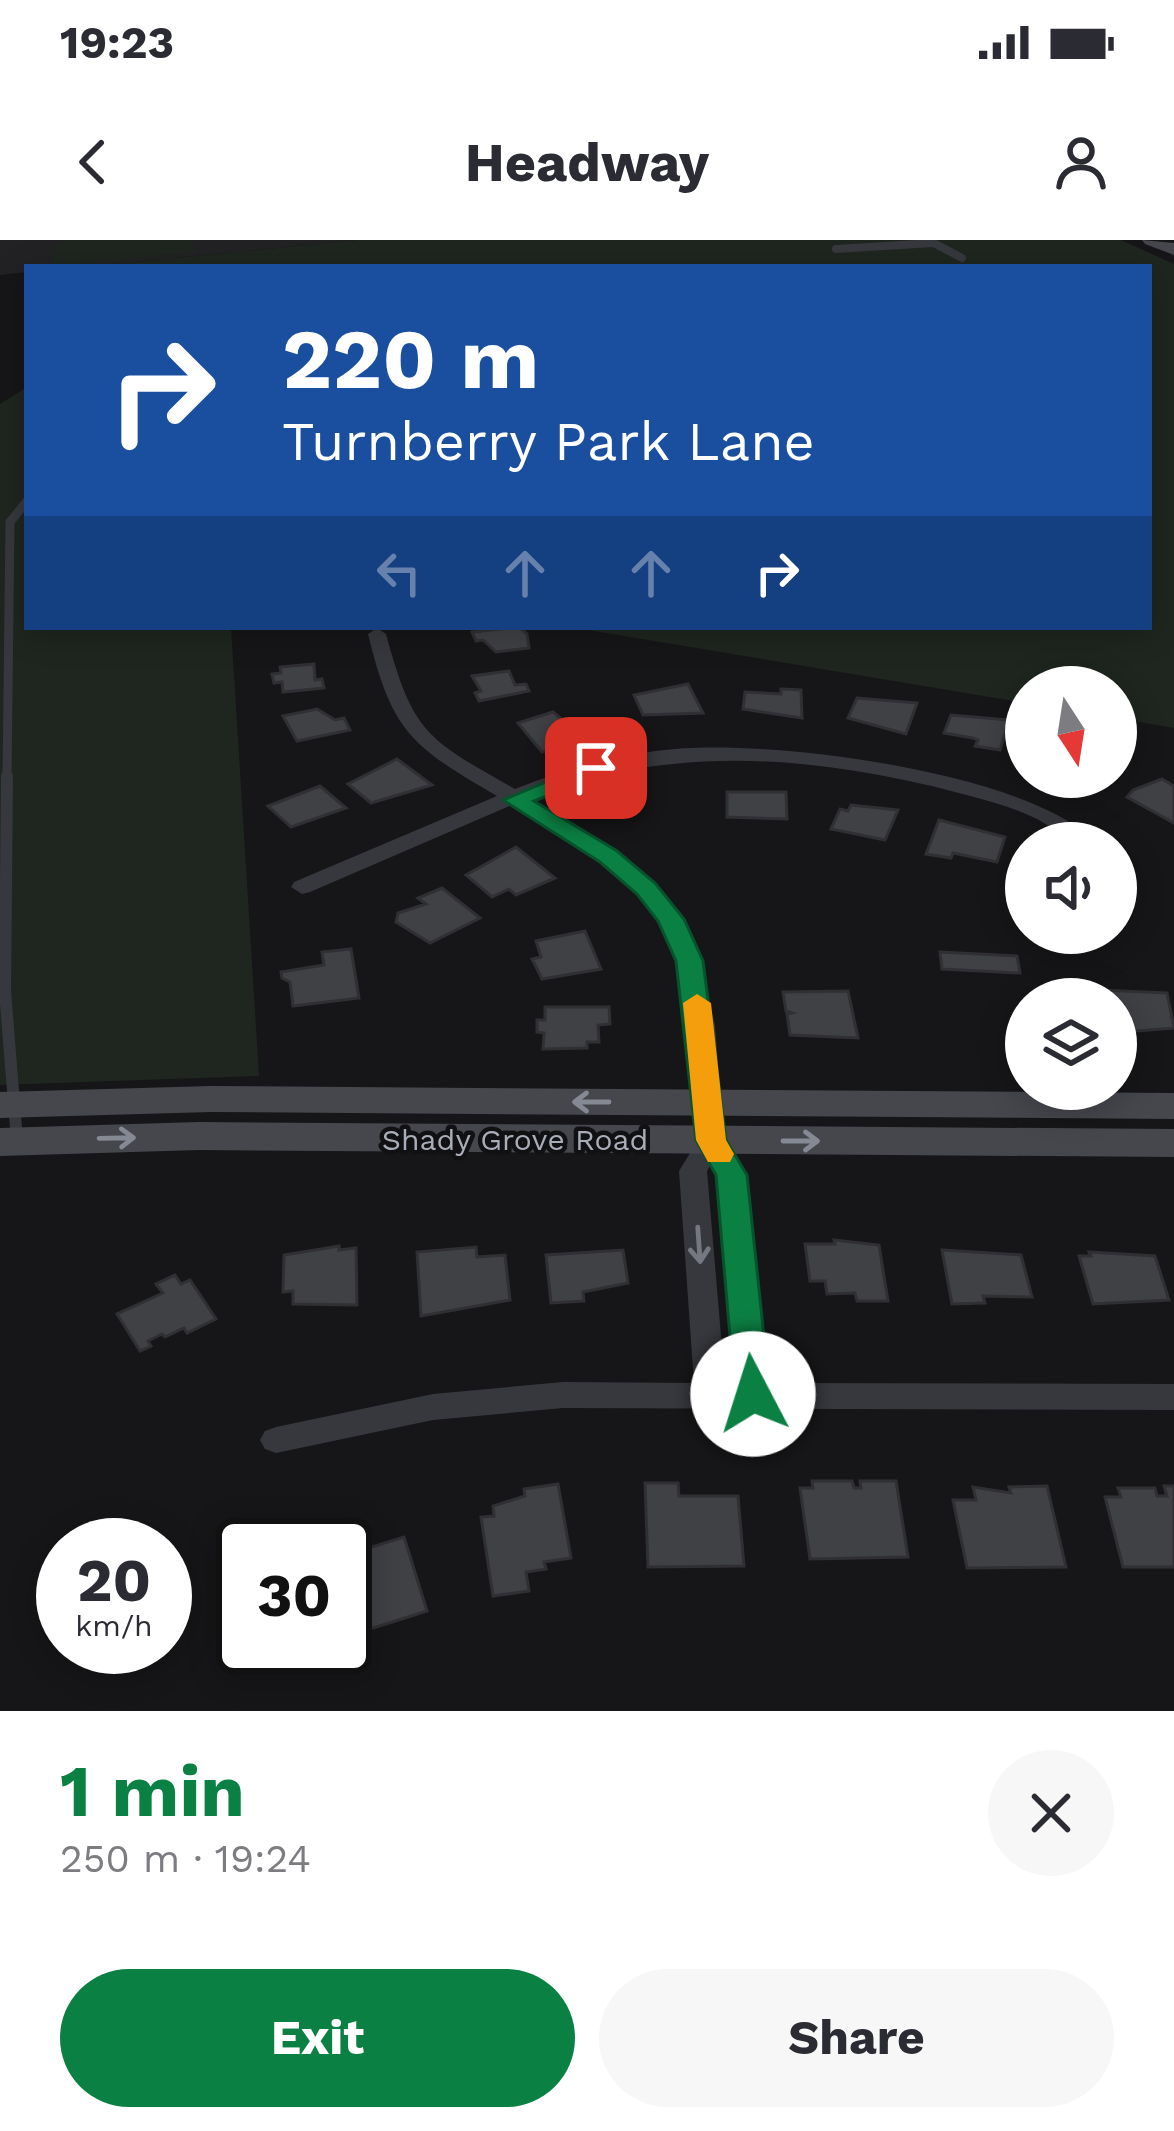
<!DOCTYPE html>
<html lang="en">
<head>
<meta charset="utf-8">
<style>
  :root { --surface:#fff; --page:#f7f7f7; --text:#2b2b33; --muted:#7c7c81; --accent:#0b8043 }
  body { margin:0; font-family:"Work Sans",sans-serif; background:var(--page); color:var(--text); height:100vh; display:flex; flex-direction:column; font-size:45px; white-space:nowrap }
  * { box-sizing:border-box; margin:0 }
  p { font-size:39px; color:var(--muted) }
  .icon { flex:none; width:66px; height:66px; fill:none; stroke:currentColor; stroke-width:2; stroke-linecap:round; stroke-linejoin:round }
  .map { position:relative; height:1471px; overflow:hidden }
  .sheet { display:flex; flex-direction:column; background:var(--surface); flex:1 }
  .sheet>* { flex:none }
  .banner { position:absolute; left:24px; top:24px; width:1128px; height:366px; border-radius:0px; box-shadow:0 6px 30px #0003; background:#1a4fa0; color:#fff; overflow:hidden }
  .needle { width:78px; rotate:168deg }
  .buttons { position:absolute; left:1005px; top:426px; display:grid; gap:24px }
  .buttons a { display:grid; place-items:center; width:132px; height:132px; border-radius:50%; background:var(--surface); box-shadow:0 6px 30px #0003; font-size:60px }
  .speed { position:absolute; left:36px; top:1278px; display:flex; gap:24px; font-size:60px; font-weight:700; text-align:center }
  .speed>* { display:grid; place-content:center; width:156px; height:156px; border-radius:50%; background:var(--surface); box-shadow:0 6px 30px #0003; line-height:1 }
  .speed small { font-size:30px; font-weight:400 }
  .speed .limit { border:6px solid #111; border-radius:18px; background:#fff; color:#111 }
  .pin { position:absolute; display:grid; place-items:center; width:102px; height:102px; color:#fff; margin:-51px; border-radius:24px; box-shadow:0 6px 18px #0006 }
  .me { position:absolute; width:132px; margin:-66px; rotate:355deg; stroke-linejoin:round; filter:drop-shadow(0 0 9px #0008) }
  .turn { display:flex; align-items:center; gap:42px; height:252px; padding:0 60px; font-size:54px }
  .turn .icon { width:156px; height:156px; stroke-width:2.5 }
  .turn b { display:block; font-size:84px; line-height:102px }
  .lanes { display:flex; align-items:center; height:114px; padding:0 60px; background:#0003; justify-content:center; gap:60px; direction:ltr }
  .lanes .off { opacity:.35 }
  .round { display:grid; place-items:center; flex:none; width:126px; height:126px; border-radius:63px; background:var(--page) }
  .summary { display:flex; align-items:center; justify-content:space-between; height:204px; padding:0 60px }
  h1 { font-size:72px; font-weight:700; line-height:90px; color:var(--accent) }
  .primary-button { display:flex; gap:24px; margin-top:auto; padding:24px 60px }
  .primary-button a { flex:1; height:138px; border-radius:72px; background:var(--accent); color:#fff; font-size:48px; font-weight:700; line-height:138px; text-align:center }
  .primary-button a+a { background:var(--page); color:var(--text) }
  .status { display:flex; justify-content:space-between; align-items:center; height:84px; padding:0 60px; background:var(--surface); direction:ltr }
  .status svg { height:33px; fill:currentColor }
  header { display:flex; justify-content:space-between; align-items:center; height:156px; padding:0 60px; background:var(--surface); font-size:54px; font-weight:700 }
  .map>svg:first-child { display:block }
</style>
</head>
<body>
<div class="status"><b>19:23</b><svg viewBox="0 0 49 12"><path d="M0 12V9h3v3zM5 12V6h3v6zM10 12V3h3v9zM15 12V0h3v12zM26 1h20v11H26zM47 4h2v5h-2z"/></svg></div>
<header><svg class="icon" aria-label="back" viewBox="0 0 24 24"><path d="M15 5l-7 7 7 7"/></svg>Headway<svg class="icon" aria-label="person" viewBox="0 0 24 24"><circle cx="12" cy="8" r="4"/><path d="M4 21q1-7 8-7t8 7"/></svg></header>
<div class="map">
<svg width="1174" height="1471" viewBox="0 0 1174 1471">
  <rect width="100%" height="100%" fill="#161618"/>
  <path fill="#222225" d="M0,0H357L84,27H27V32L0,35Z"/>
  <path fill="#1e261f" d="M65,0H190L197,12L50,27L55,6Z
    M357,0H1121L1174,24V488L1116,478V447H1026V463L570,387H1149V27H84Z
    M27,147V387H231L259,836L0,845V164Z"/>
  <path fill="#404145" stroke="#303034" stroke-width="3" d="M519,387L527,394L529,408L496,412L483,400L476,401L472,392Z
    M314,424L315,440L322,439L324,448L283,452L282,442L274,443L272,434L281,433L280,427Z
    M509,431L515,445L526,444L529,451L479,461L475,453L481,451L472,436Z
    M688,444L703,473L643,475L634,455Z
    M781,449L801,450L802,478L743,469L745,452L781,454Z
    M857,458L917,463L906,494L848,478Z
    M317,469L335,480L344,478L350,490L297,501L283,476Z
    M553,472L572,488L582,485L594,495L542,512L518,483Z
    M951,475L1009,480L1000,510L975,506L978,500L973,498L944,493Z
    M397,519L432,545L371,563L348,544Z
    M1162,539L1174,546V583L1127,557L1133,550Z
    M320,546L346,568L291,587L268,566Z
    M727,552H786L787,579L727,577Z
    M851,565L898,570L885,600L831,589L840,569L848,571Z
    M939,580L1005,597L997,622L953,613L951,618L926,614Z
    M516,607L555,638L516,655L509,649L492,657L466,635Z
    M442,648L480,678L430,703L396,682L398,673L426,664L418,658Z
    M585,691L601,729L542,739L532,719L541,717L536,701Z
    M351,709L359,758L293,766L290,742L282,738L281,732L324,725L322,712Z
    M940,712L1017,716L1020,733L942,729Z
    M1053,748L1167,753L1174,788L1124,792L1116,788V759H1055Z
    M848,751L858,798L790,795L787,774L792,773L786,771L783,752Z
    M545,767H609L610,784L598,785L599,802H587V808L543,809L544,793L537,792V780H545Z
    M834,1000L879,1005L888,1061H857L855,1053L827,1054L825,1041H810L805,1004H835Z
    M339,1006V1010L356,1008L357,1065L293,1064V1051L283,1052L284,1015Z
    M476,1007L477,1017L505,1015L510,1060L421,1076L417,1012Z
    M623,1010L628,1043L583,1052L584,1061L551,1063L546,1015Z
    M942,1010L1021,1015L1032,1057L983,1056L985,1063L952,1064Z
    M1089,1012L1155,1016L1169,1060L1093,1064L1079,1016H1091Z
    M175,1035L181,1044L190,1040L216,1079L187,1093L184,1088L165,1097L162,1094L148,1101L151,1106L140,1111L117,1074L163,1053L156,1044Z
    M812,1241H852L854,1248H861L860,1241H896L908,1317L810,1319L800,1248H813Z
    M645,1243H678L679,1256H738L744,1326L648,1327Z
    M558,1244L571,1318L544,1322L546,1329L526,1332L529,1351L493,1356L481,1277L494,1276L493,1266L525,1256L524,1249Z
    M1047,1246L1066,1327L967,1328L953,1260H976L973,1247L1011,1253L1009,1247Z
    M1164,1246H1174V1327H1123L1105,1257H1121L1118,1248H1155L1157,1256H1167Z
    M404,1297L427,1371L345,1397V1316L354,1313L356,1321L368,1318L365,1309Z"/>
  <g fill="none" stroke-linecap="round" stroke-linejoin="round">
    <path stroke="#37383d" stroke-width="8" d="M928,0L962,18
      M836,9L933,3"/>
    <path stroke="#37383d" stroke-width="9" d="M7,539L10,282L27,261"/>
    <path stroke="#37383d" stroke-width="12" d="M7,536L5,751L17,900"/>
    <path fill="#37383d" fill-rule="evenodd" d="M377,388L386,394C413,494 427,499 515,549C566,529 621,513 675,509C773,500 1019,531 1091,598L1094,603C1068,603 1059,591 1037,579C1020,571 1003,565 985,560C833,517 679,500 530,558L585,590L636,627L677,672L694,701L715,785L724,900L745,935L767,1143L1174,1144V1170L563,1168L433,1180L276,1213L265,1209L260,1200L265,1191L276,1187L433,1154L563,1142L694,1143L679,931L698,900L690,785L680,727L658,679L620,637L570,599L512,565L310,652L302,654L291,647L294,642L497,556C411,506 392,492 368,394ZM711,924L717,935L737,1143H725L707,931Z"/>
    <path fill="#45474d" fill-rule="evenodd" d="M1142,0L1174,3V15L1145,4Z
      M211,846L1174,853V879L211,872L0,878V852Z
      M199,882L1174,889V917L199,910L0,916V888Z"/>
  </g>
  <defs><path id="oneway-shaft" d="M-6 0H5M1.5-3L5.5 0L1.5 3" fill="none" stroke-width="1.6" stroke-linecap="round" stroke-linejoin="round" transform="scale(3)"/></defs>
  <g stroke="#858993">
    <use href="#oneway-shaft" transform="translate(591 862) rotate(-180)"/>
    <use href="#oneway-shaft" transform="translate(117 898) rotate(-1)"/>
    <use href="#oneway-shaft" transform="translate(801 901)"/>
  </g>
  <use stroke="#757881" href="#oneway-shaft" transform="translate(699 1005) rotate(86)"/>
  <path fill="#0b8043" stroke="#07532c" stroke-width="3" d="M596,521L608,528L605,533L534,561L617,611L655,643L684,679L703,721L726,900L747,935L770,1154L765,1164L753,1168L740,1164L735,1154L716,935L696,900L676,721L658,681L637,654L600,622L503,560Z"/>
  <path fill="#f59e0b" d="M697,754L711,763L726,900L734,914L730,922H708L696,900L683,763Z"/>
  <g text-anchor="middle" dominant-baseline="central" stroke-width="9" stroke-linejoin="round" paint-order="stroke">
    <g font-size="30" fill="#a8adb8" stroke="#111113">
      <text x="515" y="899">Shady Grove Road</text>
    </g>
  </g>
</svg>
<div class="buttons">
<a><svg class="needle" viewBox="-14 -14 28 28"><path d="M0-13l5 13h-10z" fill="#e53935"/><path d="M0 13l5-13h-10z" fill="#7c7c81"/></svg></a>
<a><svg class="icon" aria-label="sound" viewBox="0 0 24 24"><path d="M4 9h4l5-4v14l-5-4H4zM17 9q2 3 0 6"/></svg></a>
<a><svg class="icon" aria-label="layers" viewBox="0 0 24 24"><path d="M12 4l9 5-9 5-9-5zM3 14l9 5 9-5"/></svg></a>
</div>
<div class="speed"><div>20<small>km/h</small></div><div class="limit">30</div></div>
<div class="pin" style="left:596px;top:528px;background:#d93025"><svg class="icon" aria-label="arrive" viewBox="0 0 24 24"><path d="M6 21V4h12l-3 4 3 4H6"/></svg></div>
<svg class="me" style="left:753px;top:1154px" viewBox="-20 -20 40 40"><circle r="19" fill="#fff"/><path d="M0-13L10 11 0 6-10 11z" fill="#0b8043"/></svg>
<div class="banner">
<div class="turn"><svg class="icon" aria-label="right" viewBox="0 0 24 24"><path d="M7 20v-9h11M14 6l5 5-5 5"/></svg><div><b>220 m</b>Turnberry Park Lane</div></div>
<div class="lanes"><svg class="icon off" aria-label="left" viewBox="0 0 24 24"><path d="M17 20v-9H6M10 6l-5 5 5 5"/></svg><svg class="icon off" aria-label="ahead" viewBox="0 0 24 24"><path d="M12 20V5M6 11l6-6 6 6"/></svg><svg class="icon off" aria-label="ahead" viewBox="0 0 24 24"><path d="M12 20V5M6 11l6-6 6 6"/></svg><svg class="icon" aria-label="right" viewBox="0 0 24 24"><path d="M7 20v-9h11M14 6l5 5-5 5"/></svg></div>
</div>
</div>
<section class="sheet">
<div class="summary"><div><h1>1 min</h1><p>250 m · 19:24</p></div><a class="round"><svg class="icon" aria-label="close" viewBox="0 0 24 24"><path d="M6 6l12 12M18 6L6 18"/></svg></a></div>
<div class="primary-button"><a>Exit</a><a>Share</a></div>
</section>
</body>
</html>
